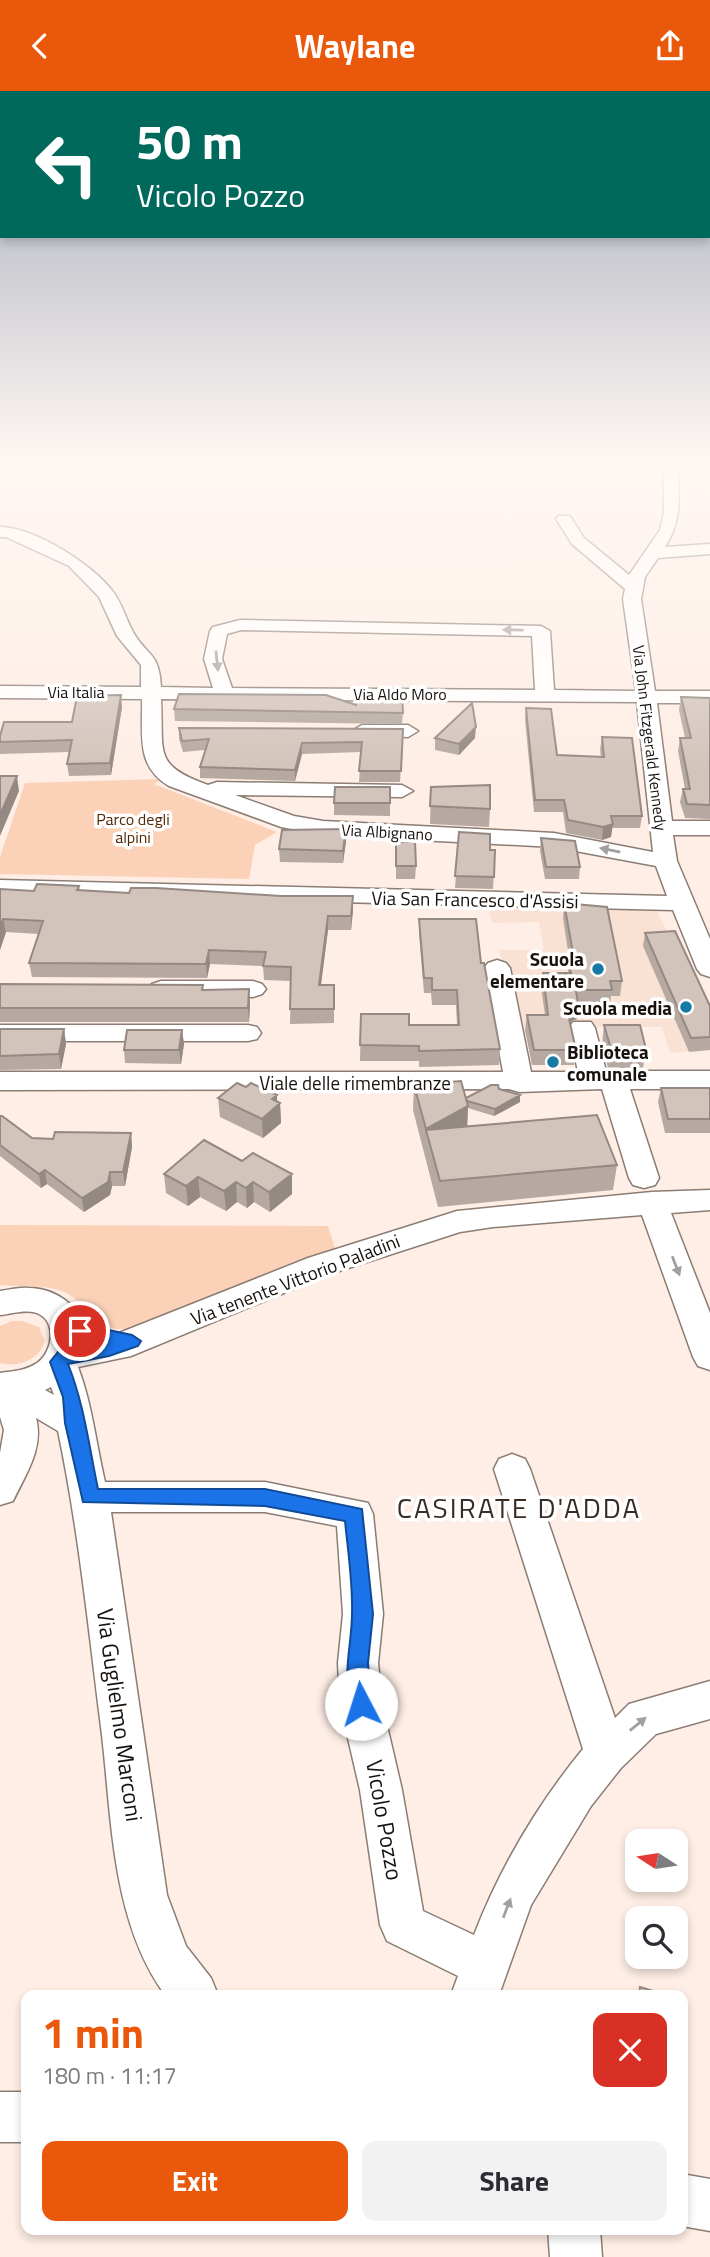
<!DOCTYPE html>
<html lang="en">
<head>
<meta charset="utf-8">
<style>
  :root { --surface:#fff; --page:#f2f2f3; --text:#2b2b33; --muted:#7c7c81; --accent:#ea580c }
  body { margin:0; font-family:"Titillium Web",sans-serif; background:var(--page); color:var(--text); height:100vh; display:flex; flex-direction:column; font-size:26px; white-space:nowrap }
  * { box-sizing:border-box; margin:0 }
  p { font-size:23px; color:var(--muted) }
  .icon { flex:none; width:38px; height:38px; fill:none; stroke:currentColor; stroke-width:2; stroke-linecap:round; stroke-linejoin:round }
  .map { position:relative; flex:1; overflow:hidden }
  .sheet { position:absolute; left:21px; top:1899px; width:667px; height:245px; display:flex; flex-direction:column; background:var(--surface); border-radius:14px; box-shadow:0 4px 10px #0003 }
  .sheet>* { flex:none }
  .banner { position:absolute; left:0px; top:0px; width:710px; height:147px; box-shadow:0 4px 10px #0003; background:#00695c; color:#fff; overflow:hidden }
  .needle { width:46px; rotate:282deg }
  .buttons { position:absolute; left:625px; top:1738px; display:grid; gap:14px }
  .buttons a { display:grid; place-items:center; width:63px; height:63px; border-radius:14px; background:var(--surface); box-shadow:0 4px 10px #0003; font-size:35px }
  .pin { position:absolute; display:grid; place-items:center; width:60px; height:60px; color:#fff; margin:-30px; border:4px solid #fff; border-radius:50%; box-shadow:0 2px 7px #0007 }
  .me { position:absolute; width:77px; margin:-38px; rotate:355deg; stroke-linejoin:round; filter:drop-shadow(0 0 5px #0008) }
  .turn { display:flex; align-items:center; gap:24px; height:147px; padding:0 21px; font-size:32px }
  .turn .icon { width:91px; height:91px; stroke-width:2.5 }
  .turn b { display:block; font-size:49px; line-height:60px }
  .round { display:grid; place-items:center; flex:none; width:74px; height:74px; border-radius:14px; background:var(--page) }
  .head { display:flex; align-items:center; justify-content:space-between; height:119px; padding:0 21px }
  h1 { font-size:42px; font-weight:700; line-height:52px; color:var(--accent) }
  .primary-button { display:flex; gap:14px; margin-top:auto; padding:14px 21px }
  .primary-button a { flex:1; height:80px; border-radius:14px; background:var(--accent); color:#fff; font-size:28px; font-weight:700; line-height:80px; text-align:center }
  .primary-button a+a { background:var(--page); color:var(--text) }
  header { display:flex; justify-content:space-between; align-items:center; height:91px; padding:0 21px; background:var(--accent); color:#fff; font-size:32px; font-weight:700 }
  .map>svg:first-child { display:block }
</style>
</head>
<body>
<header><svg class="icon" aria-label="back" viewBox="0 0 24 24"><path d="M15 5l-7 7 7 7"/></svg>Waylane<svg class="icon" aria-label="share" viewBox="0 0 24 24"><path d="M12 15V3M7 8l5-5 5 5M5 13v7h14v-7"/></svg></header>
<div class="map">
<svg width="710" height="2166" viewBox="0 0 710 2166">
  <rect width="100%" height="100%" fill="#feeee5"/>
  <path fill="#f9e2d4" d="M488,815L656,818L673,853L710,959L670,962L662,936H519L499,859H544L539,831L492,832Z"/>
  <path fill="#fbd2b8" d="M162,688L154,693L277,741L255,754L249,788L0,783V766L25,692Z
    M0,1134L328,1135L335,1157L326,1163L132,1238H116L92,1231C72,1187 38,1198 0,1194Z
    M12,1230H22L39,1236L45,1250C39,1269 19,1277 0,1272V1235Z"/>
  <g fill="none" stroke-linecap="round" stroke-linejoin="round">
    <g stroke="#8b7d74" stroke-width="3">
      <path id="minor" d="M664,377H678C679,407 682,430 665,456L710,453V463L658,467L645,486L641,508L655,600H710V612H657L672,730H710V744H673L677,770L710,848V886L701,883L697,878L673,819L0,803V789L667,805L656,775L554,756L323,744L281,736L169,695C135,675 143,643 142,608L0,607V595L141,596V574L117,545L99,506L69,475L6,446H0V436C34,436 94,474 114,502C122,513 126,528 133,541C148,567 159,560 161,596L213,597L204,568L210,540L213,536L240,529L541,535L550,540L554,599L636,600L623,508L625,498L572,453L556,428L558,425H570L584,447L629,484L660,439L664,421ZM241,539L532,545L535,599L232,597L222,568L227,543ZM161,608L637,611L653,761L554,742L323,730L294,725L235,704L402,706L413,700L402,694L217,691L208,694C152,674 164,662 161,608Z
        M362,634H408L418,640L408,646L355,644L352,640Z
        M497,869L506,872L510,877L531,981H578L569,937L573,931H591L595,937L606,980H710V998H630L659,1087L655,1094L644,1097L633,1094L629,1087L602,998L519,1001L509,998L0,999V981H503L484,877L488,872Z
        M161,890H253L262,893L266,898L262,903L253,906L152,903L148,898L152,893Z
        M0,934H248L257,936L261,942L257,948L248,950H0Z
        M710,1099V1119L671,1122L710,1222V1279L698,1275L693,1266L642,1124L493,1136L460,1141L330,1183L131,1265L78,1276C92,1313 96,1352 105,1391H265L368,1412L373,1423L383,1523L378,1572L382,1613L402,1699L423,1820L474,1844C500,1777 537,1714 583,1658L494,1378L499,1368L512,1363L525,1368L530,1378L615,1627L629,1613L710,1590V1628L656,1643L621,1677L591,1715L531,1814L499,1904H451L458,1885L387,1850L380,1834L360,1699L340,1613L338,1572L343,1523L337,1435L265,1421H111L167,1804L186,1855L211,1887L218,1904H165C112,1831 112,1731 102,1644C89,1543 79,1440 58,1340L36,1327C44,1357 26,1383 13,1410L0,1414V1362L4,1339L0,1326V1282C13,1280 25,1280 37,1272C54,1260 58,1226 33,1221C23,1219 10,1223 0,1224V1200C9,1199 19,1196 29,1197C57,1197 88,1219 84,1250L114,1244L308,1167L457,1120L652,1101ZM51,1296L54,1304L45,1299Z
        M0,2001H26V2051H0Z
        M682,2083L710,2088V2140L682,2135Z
        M548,2138H600L602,2166H550Z"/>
    </g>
    <use href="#minor" fill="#fff" fill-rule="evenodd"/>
  </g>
  <path fill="#b5a9a1" d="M681,606L710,607V728L685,727L680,711L683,698H685L678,660L680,647H685L679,619Z
    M356,614L403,622L402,633L175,630L174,618Z
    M122,616L111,684L69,685L67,673L70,661L0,663V645L72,631Z
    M526,617L557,664L601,666L600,658L602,646L642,725L640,737H612L611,746L602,749L566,742L563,721H534L525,629Z
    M179,637L403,638L400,691H359L361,661L302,663L295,690L200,687V676L205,659L183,661L179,648Z
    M435,647H475L459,664L435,659Z
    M390,696V725L334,724V712Z
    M431,696L490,718L489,736L430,733Z
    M346,738V750L343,772L280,771L279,758Z
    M459,741L490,759H495L493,798L455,797Z
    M541,747L580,776L579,788H545L540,760Z
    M396,751L416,775L415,788H396Z
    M79,795L80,799L353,819L351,839H328L321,894H334V932L290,933L291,890L264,889L263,875L210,873L207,887L32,886L29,872L39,843L6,841L0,859V798L34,800Z
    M564,812L622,890L620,905H611L610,914H578L577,928L571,930L570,931L576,959L574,974H532L525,939L527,924H545L541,896L543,882H568L569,873H570L563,827Z
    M419,828L481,872L500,958L499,974L419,976V970H360L361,923L409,934H457L456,914H432L431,902H424L419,843Z
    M645,842L710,915V959L689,961L643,855Z
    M0,893L203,899L250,912L249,931H0Z
    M604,934L646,958L643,977H608L602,953Z
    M0,938H64L66,953L61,978L0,979Z
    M182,939L184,953L181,973L125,972L124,959Z
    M414,994L466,1007L499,998L520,1011L494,1025L468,1017L467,1036L617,1074L613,1099L438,1116L413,1019Z
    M661,997H710V1042H665L658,1011Z
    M218,1007L277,1011L280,1012L281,1032L263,1047L220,1026Z
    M0,1025L32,1047L53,1048L131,1042L132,1056L125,1095H112L110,1104L84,1121L47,1093L41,1097L0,1065Z
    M242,1070L292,1083V1103L270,1121L254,1111L247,1117L237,1111L226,1120L200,1106L188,1115L166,1102L164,1083Z"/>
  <path fill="#948983" d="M121,604L122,616L111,684L110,672Z
    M476,636L475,647L459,664V653Z
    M302,652V663L295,690V679Z
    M17,685L19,700L0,745V724Z
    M613,733L611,746L602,749L603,736Z
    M346,738V750L343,772V760Z
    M353,805V819L351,839V825Z
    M328,825V839L319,908V894Z
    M3,828L6,841L0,859V837Z
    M209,859L210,873L207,887L206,873Z
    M249,898L250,912L249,931L248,917Z
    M578,913L577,928L571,930L566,938L568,923L573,915Z
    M64,938L66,953L61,978L59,963Z
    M182,939L184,953L181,973L179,959Z
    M277,1004V1015L280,1012L281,1032L263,1047L262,1028L272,1008Z
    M520,1004V1011L494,1025L495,1018Z
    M468,1015L467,1040L426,1039L425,1063L426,1038Z
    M131,1042L132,1056L125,1095L123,1081Z
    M45,1079L47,1093L41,1097L39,1083Z
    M110,1081L112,1095L110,1104L84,1121L82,1107Z
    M292,1083V1103L270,1121L269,1101Z
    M198,1086L200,1106L188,1115L186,1095Z
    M236,1091L237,1111L226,1120L224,1100Z
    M253,1091L254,1111L247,1117L246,1097Z"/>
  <path fill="#d3c4bb" stroke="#948983" stroke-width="2" d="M402,602L403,622L174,618L179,603L326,604L356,614L358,604Z
    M121,604L110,672L67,673L72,649L0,651V645L4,631H72L77,605Z
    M681,606L710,607V714L687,713L683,698H690L680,647H691Z
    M472,612L476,636L459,653L435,647Z
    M526,617L551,618L557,664L604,666L602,646L632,647L642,725H611L613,733L603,736L568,729L564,709H535Z
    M179,637L403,638L401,680H359L362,651L302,652L295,679L200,676L209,648L182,650Z
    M0,685H17L0,724Z
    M490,694V718L430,715L431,696Z
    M335,696H390V712H334Z
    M346,738L343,760L279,758L282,739Z
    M459,741L490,743V759H495L494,786L455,785Z
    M541,747L575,750L580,776H546Z
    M396,751H415L416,775H396Z
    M37,793L79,795L77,799L129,802L131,797H156L281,805H353L351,825H328L319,894H334V918H290L291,876L263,875L266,861L209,859L206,873L29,872L43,830L3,828L0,837V798L34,800Z
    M564,812L607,816L622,890H610L612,899H576L578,913L573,915L568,923L576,959H534L527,924H548L543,882H571L569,873H575Z
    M419,828H476L481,872H484L500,958L419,960V955L360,954L361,923H409V934H459L457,899H432V887H424Z
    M675,840L710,915V946L691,947L645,842Z
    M0,893L203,894L202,899L249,898L248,917H0Z
    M604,934H640L646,958H611Z
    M0,938H64L59,963L0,965Z
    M127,939H182L179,959H124Z
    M461,990L468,1015L426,1038L414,994Z
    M237,992L246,996L251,992L277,1004L272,1008L280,1012L262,1028L218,1007Z
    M491,994H498L499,998L520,1004L495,1018L467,1010L466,1007Z
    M661,997H710V1028H668Z
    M597,1024L617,1074L440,1090L426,1039Z
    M0,1025H2L32,1047L53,1048L55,1041L131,1042L123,1081H110L108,1091L82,1107L45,1079L39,1083L0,1054Z
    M204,1049L242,1070L253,1062L292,1083L269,1101L253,1091L246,1097L236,1091L224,1100L198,1086L186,1095L164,1083Z
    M640,1896L666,1904H639Z"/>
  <defs><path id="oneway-solid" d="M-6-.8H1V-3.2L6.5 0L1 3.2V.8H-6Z" transform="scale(1.75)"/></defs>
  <g fill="#a2a09f">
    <use href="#oneway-solid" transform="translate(513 539) rotate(-179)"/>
    <use href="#oneway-solid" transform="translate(217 570) rotate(84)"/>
    <use href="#oneway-solid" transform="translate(610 759) rotate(-169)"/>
    <use href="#oneway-solid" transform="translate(676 1175) rotate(69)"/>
    <use href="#oneway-solid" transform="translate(638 1633) rotate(-39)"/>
    <use href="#oneway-solid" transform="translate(507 1817) rotate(-69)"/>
  </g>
  <linearGradient id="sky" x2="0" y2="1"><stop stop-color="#a3aab9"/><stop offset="0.55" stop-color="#fff7f3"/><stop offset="1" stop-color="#fff7f3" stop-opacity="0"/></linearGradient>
  <rect width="710" height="680" fill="url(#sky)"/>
  <path fill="#1a73e8" stroke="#114b97" stroke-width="2" d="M80,1233L132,1244L141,1250L138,1255L109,1265L68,1273C84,1313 89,1355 98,1398H265L362,1418L373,1523L368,1572L372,1613L369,1620L361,1623L354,1620C340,1590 352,1555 352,1523C353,1492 348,1460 345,1430L265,1415L83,1411L65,1332L63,1306L50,1271L58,1261L107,1252L74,1244L71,1240Z"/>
  <g fill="#167aa6" stroke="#fff" stroke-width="2.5">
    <circle cx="598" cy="878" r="7"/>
    <circle cx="686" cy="916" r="7"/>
    <circle cx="553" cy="971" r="7"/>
  </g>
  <g text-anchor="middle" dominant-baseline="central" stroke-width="7" stroke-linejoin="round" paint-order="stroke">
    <g font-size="16" fill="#17120e" stroke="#fff">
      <text x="76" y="601">Via Italia</text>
      <text x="400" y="603">Via Aldo Moro</text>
      <text transform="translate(650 647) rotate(83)">Via John Fitzgerald Kennedy</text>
      <text transform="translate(387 741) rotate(3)">Via Albignano</text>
    </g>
    <g font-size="16" fill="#522908" stroke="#fff">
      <text x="133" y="728">Parco degli<tspan x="133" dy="18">alpini</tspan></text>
    </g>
    <g font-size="19" fill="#17120e" stroke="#fff">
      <text transform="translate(475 808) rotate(1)">Via San Francesco d'Assisi</text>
      <text x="355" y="991">Viale delle rimembranze</text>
      <text transform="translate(295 1188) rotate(-21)">Via tenente Vittorio Paladini</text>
    </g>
    <g font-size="19" font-weight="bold" fill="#17120e" stroke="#fff" text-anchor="end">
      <text x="584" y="867">Scuola<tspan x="584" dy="22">elementare</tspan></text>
      <text x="672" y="916">Scuola media</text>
      <text x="567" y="960" text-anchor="start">Biblioteca<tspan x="567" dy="22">comunale</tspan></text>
    </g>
    <g font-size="23" fill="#17120e" stroke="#fff">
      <text transform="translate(120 1624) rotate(82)">Via Guglielmo Marconi</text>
      <text transform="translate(385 1729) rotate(80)">Vicolo Pozzo</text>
    </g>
    <g font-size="28" letter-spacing="2" fill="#382d25" stroke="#fff">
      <text x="519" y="1416">CASIRATE D'ADDA</text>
    </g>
  </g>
</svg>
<div class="buttons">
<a><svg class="needle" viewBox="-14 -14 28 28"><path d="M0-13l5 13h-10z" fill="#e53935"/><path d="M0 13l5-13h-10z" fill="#7c7c81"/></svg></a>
<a><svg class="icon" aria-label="search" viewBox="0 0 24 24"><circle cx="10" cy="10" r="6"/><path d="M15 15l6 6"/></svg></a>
</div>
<div class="pin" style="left:80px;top:1240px;background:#d93025"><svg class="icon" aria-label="arrive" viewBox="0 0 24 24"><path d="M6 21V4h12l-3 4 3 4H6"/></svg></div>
<svg class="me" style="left:361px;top:1613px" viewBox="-20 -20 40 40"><circle r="19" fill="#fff"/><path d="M0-13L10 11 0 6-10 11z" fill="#1a73e8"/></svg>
<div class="banner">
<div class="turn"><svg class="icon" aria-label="left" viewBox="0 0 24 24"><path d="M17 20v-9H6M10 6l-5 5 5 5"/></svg><div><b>50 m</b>Vicolo Pozzo</div></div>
</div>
<section class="sheet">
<div class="head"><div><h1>1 min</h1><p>180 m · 11:17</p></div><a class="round" style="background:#d93025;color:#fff"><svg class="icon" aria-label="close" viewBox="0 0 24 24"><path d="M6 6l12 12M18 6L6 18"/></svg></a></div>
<div class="primary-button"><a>Exit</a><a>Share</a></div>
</section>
</div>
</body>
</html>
